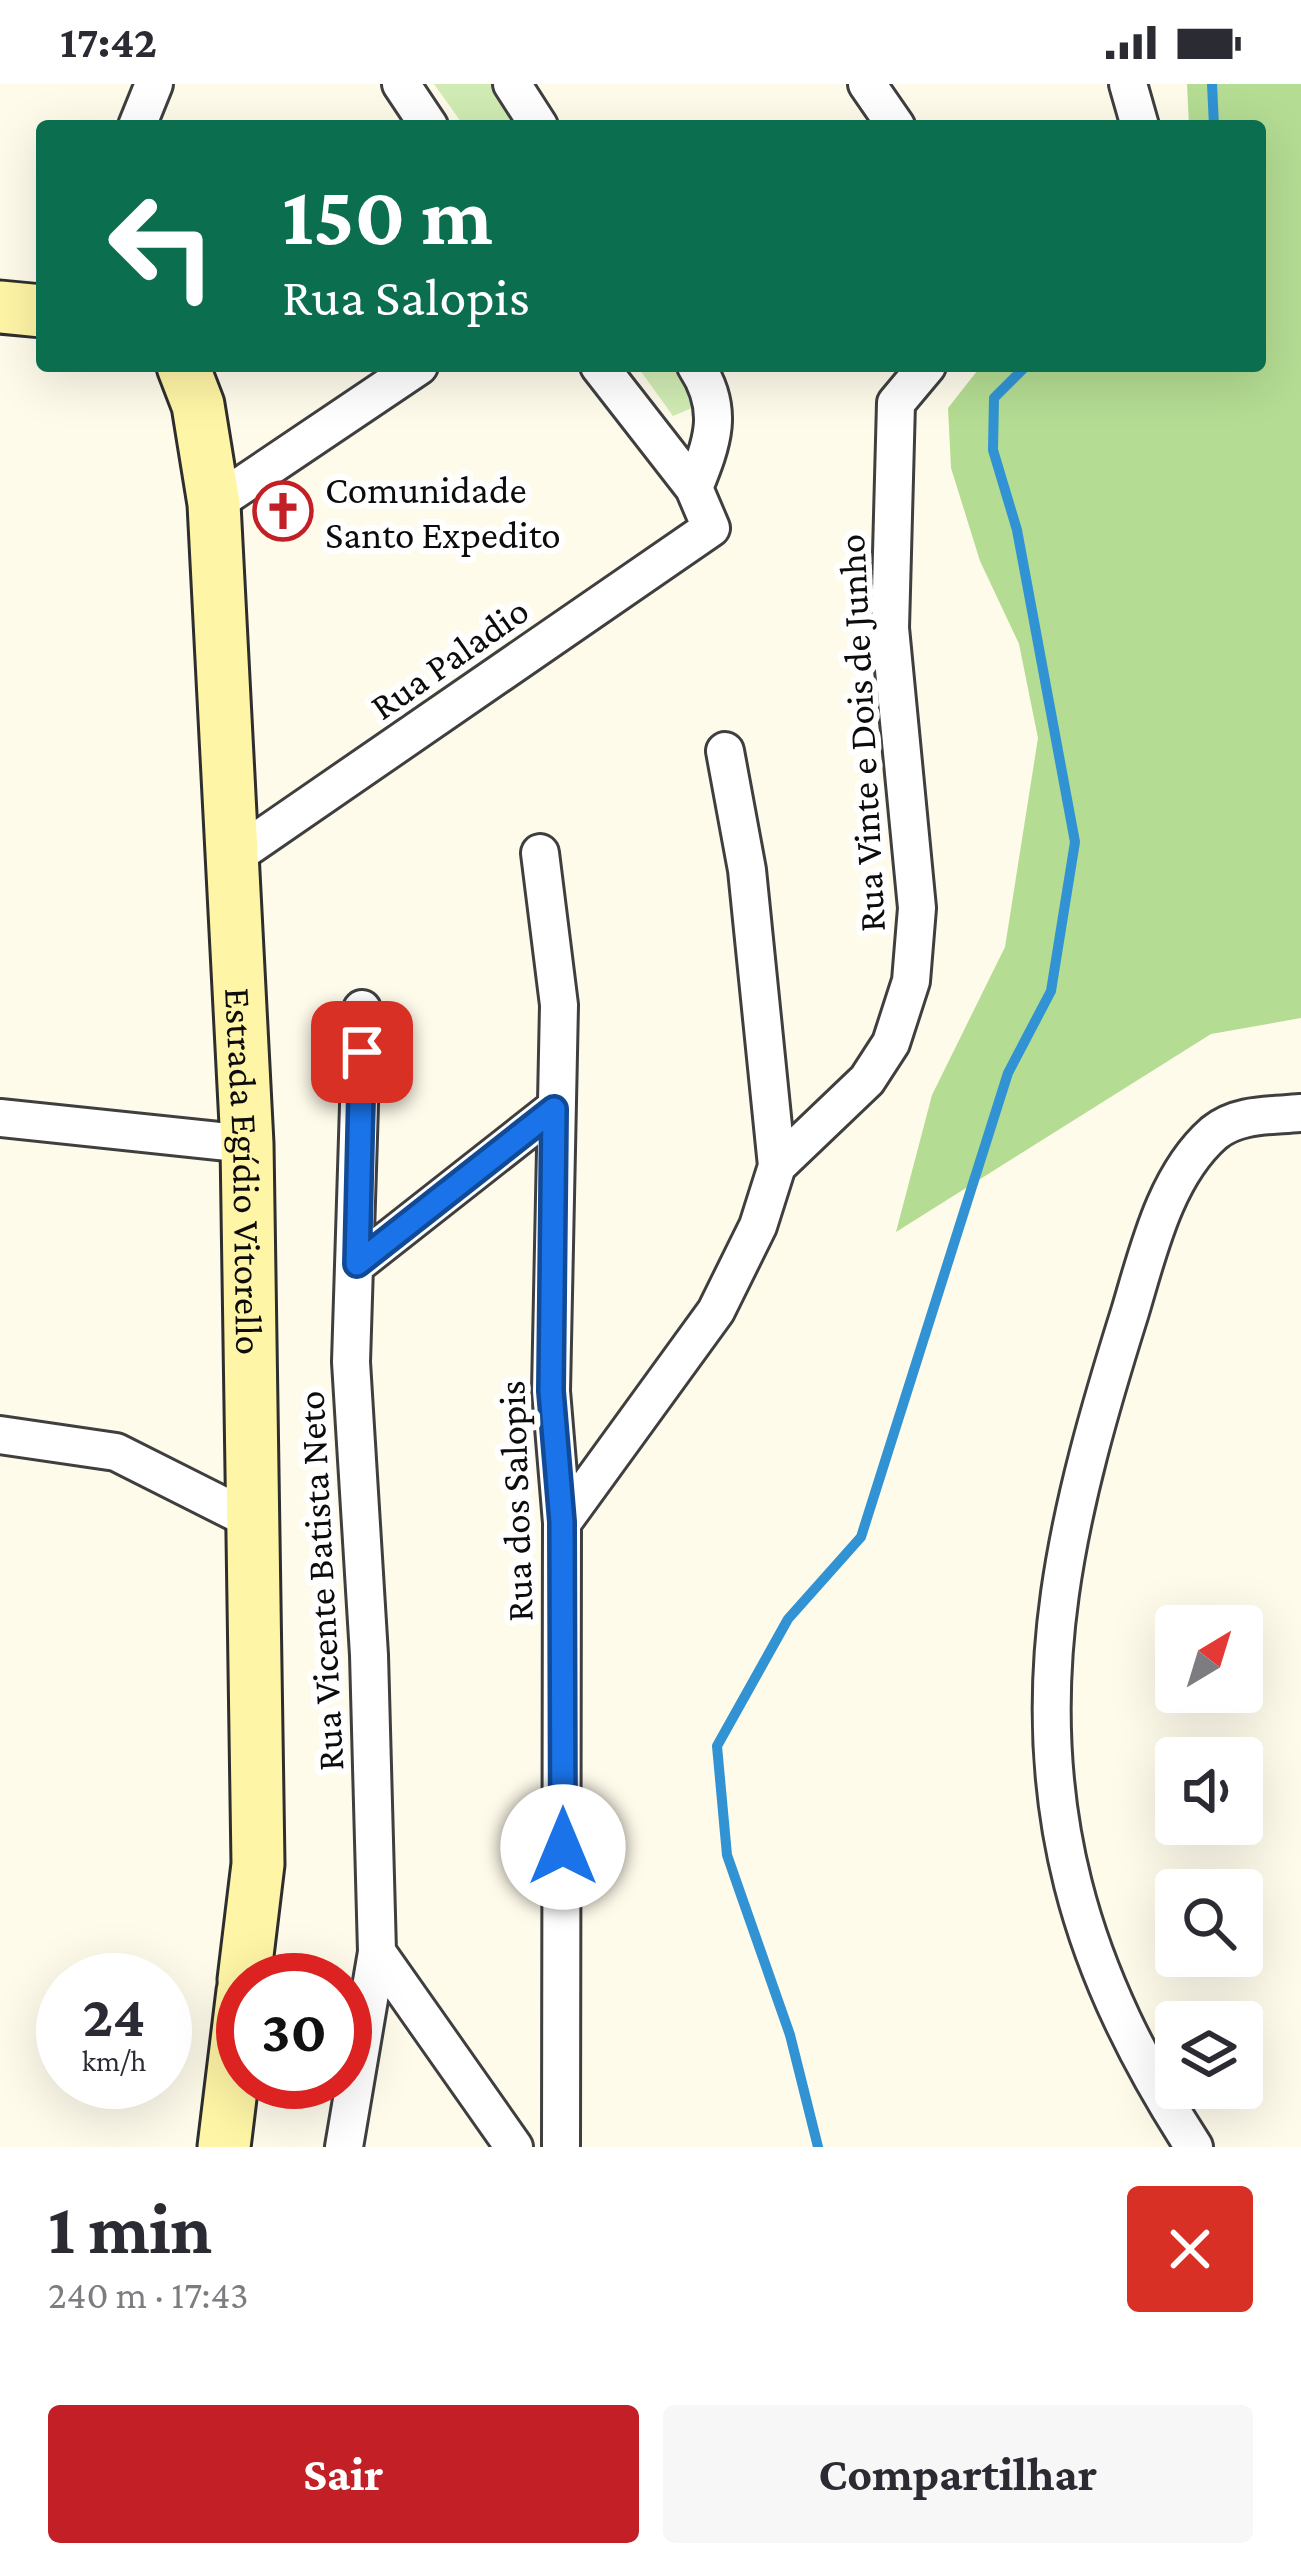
<!DOCTYPE html>
<html lang="pt">
<head>
<meta charset="utf-8">
<style>
  :root { --surface:#fff; --page:#f7f7f7; --text:#2b2b33; --muted:#7c7c81; --accent:#c21f27 }
  body { margin:0; font-family:"Crimson Pro",serif; background:var(--page); color:var(--text); height:100vh; display:flex; flex-direction:column; font-size:45px; white-space:nowrap }
  * { box-sizing:border-box; margin:0 }
  p { font-size:39px; color:var(--muted) }
  .icon { flex:none; width:66px; height:66px; fill:none; stroke:currentColor; stroke-width:2; stroke-linecap:round; stroke-linejoin:round }
  .map { position:relative; height:2063px; overflow:hidden }
  .sheet { display:flex; flex-direction:column; background:var(--surface); flex:1 }
  .sheet>* { flex:none }
  .guide { position:absolute; left:36px; top:36px; width:1230px; height:252px; border-radius:12px; box-shadow:0 12px 48px #0002; background:#0b6e4f; color:#fff; overflow:hidden }
  .needle { width:78px; rotate:38deg }
  .fabs { position:absolute; left:1155px; top:1521px; display:grid; gap:24px }
  .fabs a { display:grid; place-items:center; width:108px; height:108px; border-radius:12px; background:var(--surface); box-shadow:0 12px 48px #0002; font-size:60px }
  .speed { position:absolute; left:36px; top:1869px; display:flex; gap:24px; font-size:60px; font-weight:700; text-align:center }
  .speed>* { display:grid; place-content:center; width:156px; height:156px; border-radius:50%; background:var(--surface); box-shadow:0 12px 48px #0002; line-height:1 }
  .speed small { font-size:30px; font-weight:400 }
  .speed .limit { border:18px solid #d22; background:#fff; color:#111 }
  .pin { position:absolute; display:grid; place-items:center; width:102px; height:102px; color:#fff; margin:-51px; border-radius:24px; box-shadow:0 6px 18px #0006 }
  .me { position:absolute; width:132px; margin:-66px; rotate:0deg; stroke-linejoin:round; filter:drop-shadow(0 0 9px #0008) }
  .turn { display:flex; align-items:center; gap:42px; height:252px; padding:0 48px; font-size:54px }
  .turn .icon { width:156px; height:156px; stroke-width:2.5 }
  .turn b { display:block; font-size:84px; line-height:102px }
  .round { display:grid; place-items:center; flex:none; width:126px; height:126px; border-radius:12px; background:var(--page) }
  .headline { display:flex; align-items:center; justify-content:space-between; height:204px; padding:0 48px }
  h1 { font-size:72px; font-weight:700; line-height:90px }
  .action { display:flex; gap:24px; margin-top:auto; padding:24px 48px }
  .action a { flex:1; height:138px; border-radius:12px; background:var(--accent); color:#fff; font-size:48px; font-weight:700; line-height:138px; text-align:center }
  .action a+a { background:var(--page); color:var(--text) }
  .status { display:flex; justify-content:space-between; align-items:center; height:84px; padding:0 60px; background:var(--surface); direction:ltr }
  .status svg { height:33px; fill:currentColor }
  .map>svg:first-child { display:block }
</style>
</head>
<body>
<div class="status"><b>17:42</b><svg viewBox="0 0 49 12"><path d="M0 12V9h3v3zM5 12V6h3v6zM10 12V3h3v9zM15 12V0h3v12zM26 1h20v11H26zM47 4h2v5h-2z"/></svg></div>
<div class="map">
<svg width="1301" height="2063" viewBox="0 0 1301 2063">
  <rect width="100%" height="100%" fill="#fffbeb"/>
  <path fill="#d0ebb3" d="M434,0H497L525,42H464Z
    M637,282H684L704,319L673,332Z"/>
  <path fill="#b4dc92" d="M1187,0H1301V934L1211,950L896,1148L932,1011L1005,863L1038,654L1019,560L980,477L951,384L948,324L981,282H1260V42H1189Z"/>
  <g fill="none" stroke-linecap="round" stroke-linejoin="round">
    <path stroke="#3193d3" stroke-width="10" d="M1212,0L1214,42
      M818,2063L790,1951L727,1771L717,1662L788,1535L861,1453L1008,989L1051,907L1075,758L1017,446L993,366L994,314L1026,282"/>
    <g stroke="#3f3f3f" stroke-width="42">
      <path id="street" d="M401,0L429,42
        M512,0L539,42
        M867,0L896,42
        M1128,0L1140,42
        M137,42L154,0
        M694,404C712,359 725,326 696,282
        M214,420L419,282
        M725,667L747,786L777,1082
        M540,769L559,921L551,1307L562,1439L561,2063
        M235,772L711,444L694,404L599,282
        M0,1034L247,1060
        M357,1180L554,1025
        M0,1351L116,1368L255,1438
        M562,1439L716,1227L758,1142L777,1082L867,996L891,959L911,897L917,824L890,544L896,319L927,282
        M377,1868L514,2063
        M344,2063L377,1868L369,1571L351,1278L362,925
        M1194,2063C1141,1981 1097,1895 1073,1800C1022,1599 1070,1419 1130,1228C1148,1168 1165,1092 1214,1049C1238,1029 1272,1032 1301,1029"/>
    </g>
    <g stroke="#2e2e2e" stroke-width="57">
      <g id="secondary">
        <path d="M0,223L42,227"/>
        <path id="s1" d="M183,282L198,321L214,420L247,1060L258,1780L244,1896"/>
        <path d="M224,2063L243,1907"/>
      </g>
    </g>
    <use href="#street" stroke="#fff" stroke-width="36"/>
    <use href="#secondary" stroke="#fff5a6" stroke-width="51"/>
  </g>
  <g fill="none" stroke-linecap="round" stroke-linejoin="round">
    <g stroke="#114b97" stroke-width="30">
      <path id="route" d="M362,968L357,1180L554,1025L551,1307L562,1438L563,1763"/>
    </g>
    <use href="#route" stroke="#1a73e8" stroke-width="21"/>
  </g>
  <defs>
    <g id="church-ring" transform="scale(3)"><circle r="9.5" fill="#fff" stroke="#c21f27" stroke-width="1.5"/><path d="M-1.2-6h2.4v3.5h3.3v2.4h-3.3V6h-2.4V-.1h-3.3v-2.4h3.3Z" fill="#c21f27"/></g>
  </defs>
  <g fill-rule="evenodd">
    <use href="#church-ring" x="283" y="427"/>
  </g>
  <g text-anchor="middle" dominant-baseline="central" stroke-width="12" stroke-linejoin="round" paint-order="stroke">
    <g font-size="39" fill="#0c0c0c" stroke="#fff" text-anchor="start">
      <text x="325" y="405">Comunidade<tspan x="325" dy="45">Santo Expedito</tspan></text>
    </g>
    <g font-size="39" fill="#0c0c0c" stroke="#fff">
      <text transform="translate(449 574) rotate(-35)">Rua Paladio</text>
      <text transform="translate(861 649) rotate(-93)">Rua Vinte e Dois de Junho</text>
      <text stroke="none"><textPath href="#s1" startOffset="810">Estrada Egídio Vitorello</textPath></text>
      <text transform="translate(515 1417) rotate(-92)">Rua dos Salopis</text>
      <text transform="translate(320 1497) rotate(-93)">Rua Vicente Batista Neto</text>
    </g>
  </g>
</svg>
<div class="fabs">
<a><svg class="needle" viewBox="-14 -14 28 28"><path d="M0-13l5 13h-10z" fill="#e53935"/><path d="M0 13l5-13h-10z" fill="#7c7c81"/></svg></a>
<a><svg class="icon" aria-label="sound" viewBox="0 0 24 24"><path d="M4 9h4l5-4v14l-5-4H4zM17 9q2 3 0 6"/></svg></a>
<a><svg class="icon" aria-label="search" viewBox="0 0 24 24"><circle cx="10" cy="10" r="6"/><path d="M15 15l6 6"/></svg></a>
<a><svg class="icon" aria-label="layers" viewBox="0 0 24 24"><path d="M12 4l9 5-9 5-9-5zM3 14l9 5 9-5"/></svg></a>
</div>
<div class="speed"><div>24<small>km/h</small></div><div class="limit">30</div></div>
<div class="pin" style="left:362px;top:968px;background:#d93025"><svg class="icon" aria-label="arrive" viewBox="0 0 24 24"><path d="M6 21V4h12l-3 4 3 4H6"/></svg></div>
<svg class="me" style="left:563px;top:1763px" viewBox="-20 -20 40 40"><circle r="19" fill="#fff"/><path d="M0-13L10 11 0 6-10 11z" fill="#1a73e8"/></svg>
<div class="guide">
<div class="turn"><svg class="icon" aria-label="left" viewBox="0 0 24 24"><path d="M17 20v-9H6M10 6l-5 5 5 5"/></svg><div><b>150 m</b>Rua Salopis</div></div>
</div>
</div>
<section class="sheet">
<div class="headline"><div><h1>1 min</h1><p>240 m · 17:43</p></div><a class="round" style="background:#d93025;color:#fff"><svg class="icon" aria-label="close" viewBox="0 0 24 24"><path d="M6 6l12 12M18 6L6 18"/></svg></a></div>
<div class="action"><a>Sair</a><a>Compartilhar</a></div>
</section>
</body>
</html>
